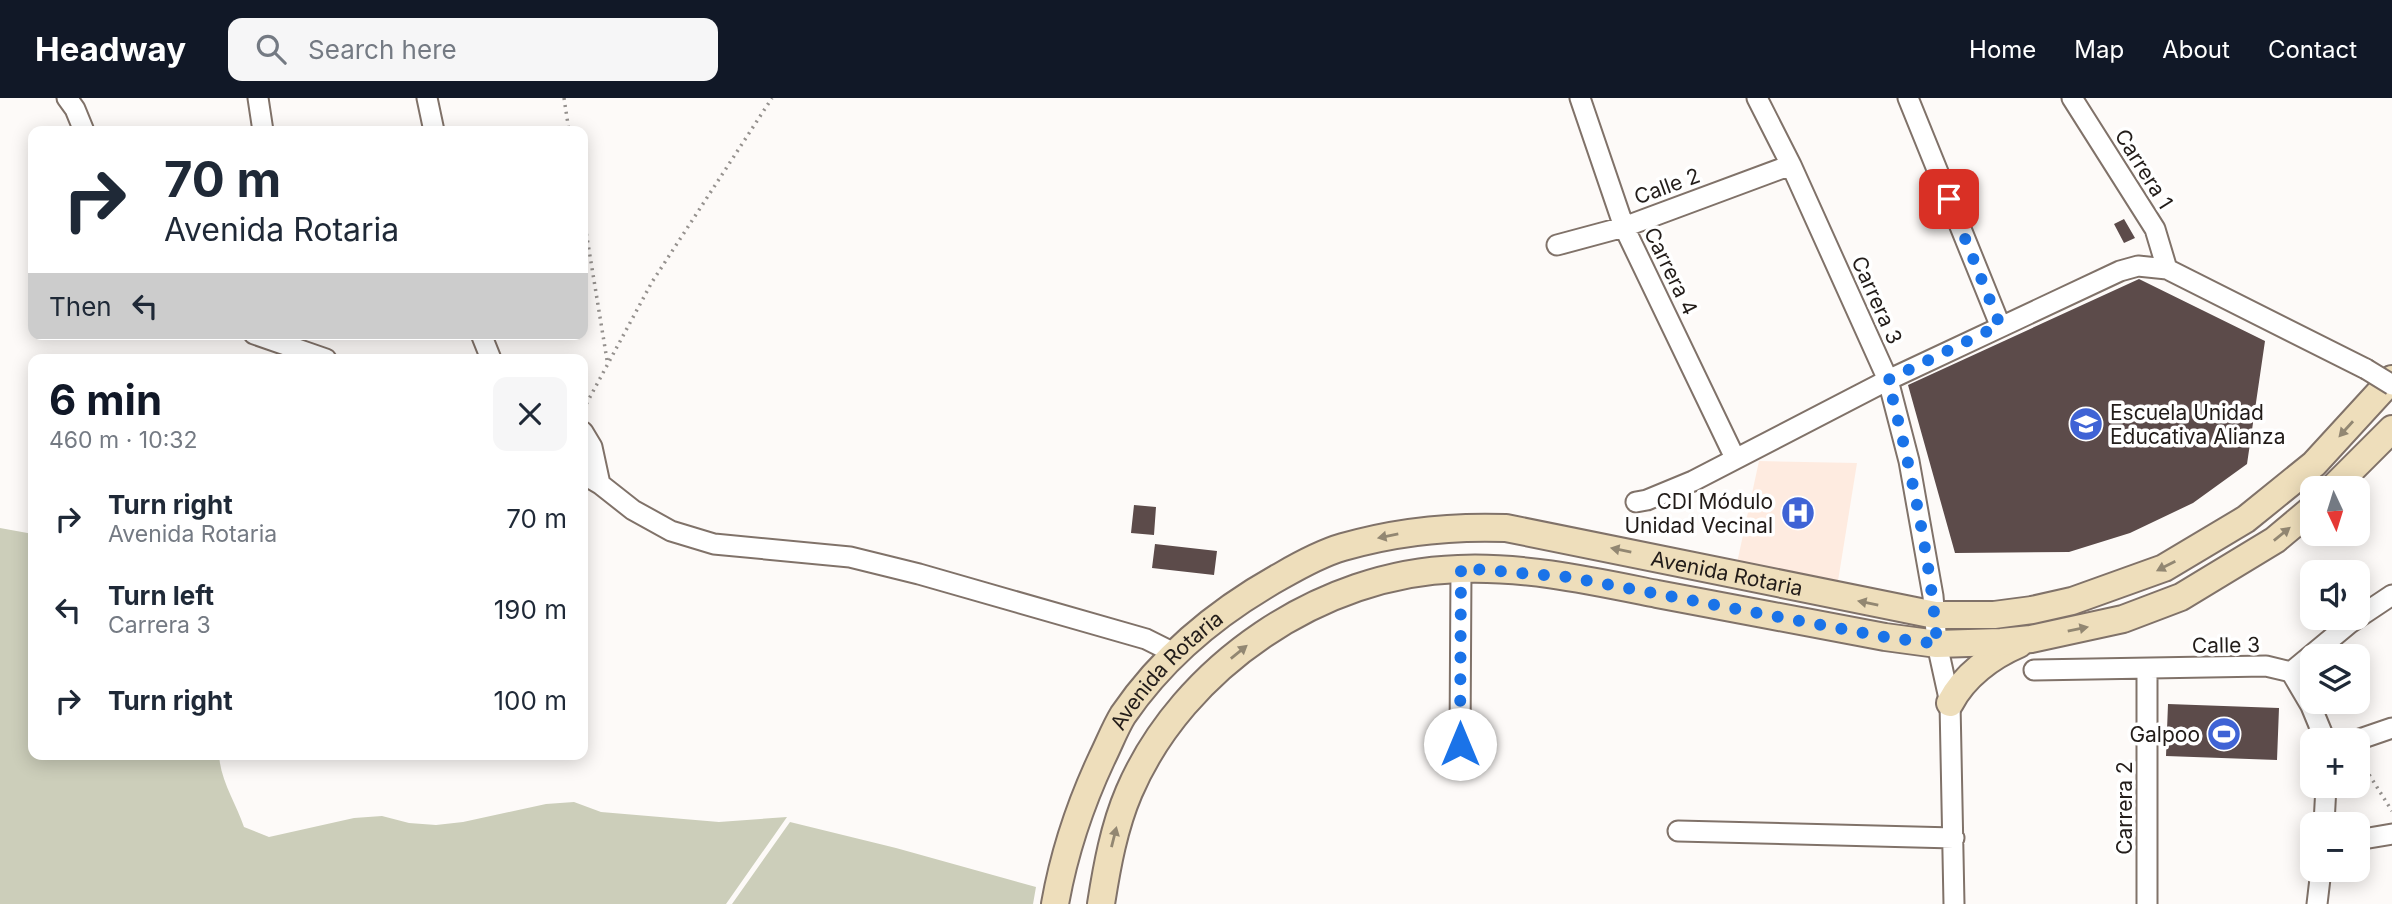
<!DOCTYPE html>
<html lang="en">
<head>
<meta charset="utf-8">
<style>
  :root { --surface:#fff; --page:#f6f6f7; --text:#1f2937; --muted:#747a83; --accent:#111827 }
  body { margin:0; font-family:Inter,sans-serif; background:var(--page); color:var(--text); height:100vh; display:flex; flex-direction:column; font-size:26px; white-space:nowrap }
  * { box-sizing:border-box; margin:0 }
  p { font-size:23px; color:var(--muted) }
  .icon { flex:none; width:38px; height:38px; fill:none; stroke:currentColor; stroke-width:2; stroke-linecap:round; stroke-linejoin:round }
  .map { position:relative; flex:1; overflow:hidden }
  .details { position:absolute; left:28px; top:256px; width:560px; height:406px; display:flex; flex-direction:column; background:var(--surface); border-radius:14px; box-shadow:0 4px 18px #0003 }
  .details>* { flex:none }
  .top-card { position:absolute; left:28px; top:28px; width:560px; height:214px; border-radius:14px; box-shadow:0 4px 18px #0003; background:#fff; color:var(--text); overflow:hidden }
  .needle { width:46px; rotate:176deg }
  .tools { position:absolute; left:2300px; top:378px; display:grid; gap:14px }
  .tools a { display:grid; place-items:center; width:70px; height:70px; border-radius:14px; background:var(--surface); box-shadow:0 4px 18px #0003; font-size:35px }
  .pin { position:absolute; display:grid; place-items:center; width:60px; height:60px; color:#fff; margin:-30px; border-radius:14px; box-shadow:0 4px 10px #0006 }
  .me { position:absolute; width:77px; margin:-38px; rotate:0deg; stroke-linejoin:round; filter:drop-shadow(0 0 5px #0008) }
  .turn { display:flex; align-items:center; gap:24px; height:147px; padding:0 21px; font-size:32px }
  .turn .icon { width:91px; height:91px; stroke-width:2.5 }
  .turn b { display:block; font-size:49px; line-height:60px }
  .then { display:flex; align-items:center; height:66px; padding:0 21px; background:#0003; gap:14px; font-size:26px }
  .round { display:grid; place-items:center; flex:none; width:74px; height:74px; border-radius:14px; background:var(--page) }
  .overview { display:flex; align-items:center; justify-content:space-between; height:119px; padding:0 21px }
  h1 { font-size:42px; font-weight:700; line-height:52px; color:var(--accent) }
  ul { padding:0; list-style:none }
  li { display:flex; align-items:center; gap:21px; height:91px; padding:0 21px }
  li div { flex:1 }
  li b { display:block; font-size:26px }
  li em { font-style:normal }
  header { display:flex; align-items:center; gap:42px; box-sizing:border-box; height:98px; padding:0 35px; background:var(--accent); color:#fff }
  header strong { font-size:33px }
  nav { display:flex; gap:38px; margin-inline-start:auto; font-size:24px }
  .search { width:490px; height:63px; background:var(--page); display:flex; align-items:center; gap:18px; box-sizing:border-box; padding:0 24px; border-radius:14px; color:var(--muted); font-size:26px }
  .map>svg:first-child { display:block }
</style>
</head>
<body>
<header>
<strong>Headway</strong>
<div class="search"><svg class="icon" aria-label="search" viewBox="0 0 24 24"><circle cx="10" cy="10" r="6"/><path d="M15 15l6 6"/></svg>Search here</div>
<nav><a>Home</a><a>Map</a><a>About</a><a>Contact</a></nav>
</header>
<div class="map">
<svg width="2392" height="806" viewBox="0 0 2392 806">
  <rect width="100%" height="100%" fill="#fdfaf8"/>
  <path fill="#feebe0" d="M1759,363L1857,365L1838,483L1737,465Z"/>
  <path fill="#ccceba" d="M0,430L33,436V656H219C220,682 236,705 244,729L269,739L354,720L382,718L409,725L436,727L463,724L546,706L574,704L601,714L719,724L787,719L726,806H0Z
    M790,724L896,750L1036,789L1033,806H732Z"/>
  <path fill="#5c4b4a" d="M2124,121L2135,140L2124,145L2114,126Z
    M2139,181L2265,243L2247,366L2193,405L2130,435L2069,454L1955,455L1908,287Z
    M1134,407L1156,409L1154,437L1131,435Z
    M1155,446L1217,453L1214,477L1152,470Z
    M2168,606L2279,610L2277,662L2166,658Z"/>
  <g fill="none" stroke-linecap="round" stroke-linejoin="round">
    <g stroke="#807269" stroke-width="23">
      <path id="street" d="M67,0L75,11L84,33
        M258,0L263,33
        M427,0L434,33
        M1580,0L1624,129L1735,360
        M1757,0L1791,67L1888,282L1909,363L1933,498L1937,546L1950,605L1954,806
        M1908,0L2000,227
        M2072,0L2155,131L2167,171
        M1557,147L1624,129L1791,67
        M254,236L326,261
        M481,236L491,261
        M583,334L592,349L600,386
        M583,376L600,386L633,412L671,433L714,446L850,459L919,476L1146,541L1174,555
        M1636,404L1647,402L1693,383L1888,282L2120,173L2138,168L2167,171L2366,271
        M2034,572L2266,568L2291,574
        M2147,572V806
        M2291,574L2350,525L2392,497
        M2291,574L2311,608L2325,642
        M2357,642L2392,630
        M1460,646L1461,470
        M2324,726L2326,688
        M1678,733L1954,740
        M2357,742L2392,736
        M2317,806L2321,772"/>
    </g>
    <g stroke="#807269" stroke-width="30">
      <g id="secondary">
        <path d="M2333,390L2392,331"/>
        <path d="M1950,605C1964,578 1991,558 2019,546"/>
        <path id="s1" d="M1055,806C1064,755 1080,707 1102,660C1109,646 1115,630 1123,617C1164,557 1218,513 1281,478C1300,467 1322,455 1343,449C1398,433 1449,428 1506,430L1935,517H1994L2032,512L2072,503L2164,470L2246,421L2314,366L2392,281"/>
        <path d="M1101,806C1107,768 1114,729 1129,694C1183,568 1322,475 1458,471C1524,468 1592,483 1657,496C1733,510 1809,525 1885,539L1937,546L2001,544L2031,541L2123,521L2181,499L2275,442L2312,411"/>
      </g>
    </g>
    <path stroke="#95918e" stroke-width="3.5" stroke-dasharray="2 5" stroke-linecap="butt" d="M564,0L569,33
      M583,115L607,262
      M583,312L652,184L772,0
      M2358,659L2392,713"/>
    <use href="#street" stroke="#fff" stroke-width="19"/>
    <use href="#secondary" stroke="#eedebb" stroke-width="26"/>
    <g stroke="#807269" stroke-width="23" stroke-linecap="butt">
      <path id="street-bridge" d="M2366,271L2392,287"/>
    </g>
    <use href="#street-bridge" stroke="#fff" stroke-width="19"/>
  </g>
  <defs><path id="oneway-solid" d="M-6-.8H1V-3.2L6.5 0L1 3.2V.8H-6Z" transform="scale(1.75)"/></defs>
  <g fill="#928772">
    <use href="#oneway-solid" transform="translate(2346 331) rotate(132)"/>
    <use href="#oneway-solid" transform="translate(2282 436) rotate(-39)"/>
    <use href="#oneway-solid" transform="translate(1388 438) rotate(169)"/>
    <use href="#oneway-solid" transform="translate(1621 452) rotate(-169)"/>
    <use href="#oneway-solid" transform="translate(2166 468) rotate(153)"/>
    <use href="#oneway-solid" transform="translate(1868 505) rotate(-168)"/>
    <use href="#oneway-solid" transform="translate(2078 531) rotate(-12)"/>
    <use href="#oneway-solid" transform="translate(1239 554) rotate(-39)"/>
    <use href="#oneway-solid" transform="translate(1114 739) rotate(-76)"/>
  </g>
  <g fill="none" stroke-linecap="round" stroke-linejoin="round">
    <path stroke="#1a73e8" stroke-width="12" stroke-dasharray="0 21.6" d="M1460,646L1461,470L1568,479L1885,539L1937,546C1930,456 1910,369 1888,282L2000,227L1949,101"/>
  </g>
  <defs>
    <g id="school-disc" transform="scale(1.75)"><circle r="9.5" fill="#3f63d5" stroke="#fff"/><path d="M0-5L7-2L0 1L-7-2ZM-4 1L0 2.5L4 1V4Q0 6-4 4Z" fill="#fff"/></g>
    <g id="hospital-disc" transform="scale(1.75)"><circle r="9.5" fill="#3f63d5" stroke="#fff"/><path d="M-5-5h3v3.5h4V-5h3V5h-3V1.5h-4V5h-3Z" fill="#fff"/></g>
    <g id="stadium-disc" transform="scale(1.75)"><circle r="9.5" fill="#3f63d5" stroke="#fff"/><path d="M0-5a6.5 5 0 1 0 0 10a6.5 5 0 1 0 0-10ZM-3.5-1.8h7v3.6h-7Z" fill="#fff"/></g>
  </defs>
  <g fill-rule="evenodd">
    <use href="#school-disc" x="2086" y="326"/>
    <use href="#hospital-disc" x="1798" y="415"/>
    <use href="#stadium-disc" x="2224" y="636"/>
  </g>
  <g text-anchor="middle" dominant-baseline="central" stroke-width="7" stroke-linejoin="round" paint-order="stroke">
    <g font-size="21" fill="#221c19" stroke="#fff">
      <text transform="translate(2144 71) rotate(58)">Carrera 1</text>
      <text transform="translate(1667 88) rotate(-20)">Calle 2</text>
      <text transform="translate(1671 173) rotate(64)">Carrera 4</text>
      <text transform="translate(1877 202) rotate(66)">Carrera 3</text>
      <text stroke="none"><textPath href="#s1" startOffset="873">Avenida Rotaria</textPath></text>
      <text transform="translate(2226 547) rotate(-1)">Calle 3</text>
      <text stroke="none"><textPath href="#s1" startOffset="264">Avenida Rotaria</textPath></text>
      <text transform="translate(2124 710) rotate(-90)">Carrera 2</text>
    </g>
    <g font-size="21" fill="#221c19" stroke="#fff" text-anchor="end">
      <text x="2110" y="314" text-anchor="start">Escuela Unidad<tspan x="2110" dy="24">Educativa Alianza</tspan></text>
      <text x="1773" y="403">CDI Módulo<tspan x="1773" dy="24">Unidad Vecinal</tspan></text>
      <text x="2200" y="636">Galpoo</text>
    </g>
  </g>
</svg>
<div class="tools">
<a><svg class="needle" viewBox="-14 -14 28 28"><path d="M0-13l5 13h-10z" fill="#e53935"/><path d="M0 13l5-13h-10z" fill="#747a83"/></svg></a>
<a><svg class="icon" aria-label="sound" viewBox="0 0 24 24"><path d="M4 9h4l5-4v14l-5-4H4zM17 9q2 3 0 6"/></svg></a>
<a><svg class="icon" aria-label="layers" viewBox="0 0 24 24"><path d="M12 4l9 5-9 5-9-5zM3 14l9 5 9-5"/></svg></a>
<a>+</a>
<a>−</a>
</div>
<div class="pin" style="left:1949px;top:101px;background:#d93025"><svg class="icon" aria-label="arrive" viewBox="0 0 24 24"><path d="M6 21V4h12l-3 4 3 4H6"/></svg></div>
<svg class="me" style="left:1460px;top:646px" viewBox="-20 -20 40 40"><circle r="19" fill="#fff"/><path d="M0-13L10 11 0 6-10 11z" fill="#1a73e8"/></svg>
<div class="top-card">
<div class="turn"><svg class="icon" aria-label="right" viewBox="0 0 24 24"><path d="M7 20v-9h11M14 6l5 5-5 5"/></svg><div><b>70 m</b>Avenida Rotaria</div></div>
<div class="then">Then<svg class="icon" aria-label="left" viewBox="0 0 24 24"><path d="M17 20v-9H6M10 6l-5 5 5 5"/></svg></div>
</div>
<section class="details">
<div class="overview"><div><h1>6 min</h1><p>460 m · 10:32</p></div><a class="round"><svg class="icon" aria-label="close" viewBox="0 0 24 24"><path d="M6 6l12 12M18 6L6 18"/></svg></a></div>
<ul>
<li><svg class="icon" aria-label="right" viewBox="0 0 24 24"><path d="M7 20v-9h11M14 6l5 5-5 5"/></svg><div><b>Turn right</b><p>Avenida Rotaria</p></div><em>70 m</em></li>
<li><svg class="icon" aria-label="left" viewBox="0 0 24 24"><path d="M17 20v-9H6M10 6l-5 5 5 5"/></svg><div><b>Turn left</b><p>Carrera 3</p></div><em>190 m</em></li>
<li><svg class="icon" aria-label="right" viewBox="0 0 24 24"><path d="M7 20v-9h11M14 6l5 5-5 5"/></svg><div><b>Turn right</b></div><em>100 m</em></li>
</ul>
</section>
</div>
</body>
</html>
